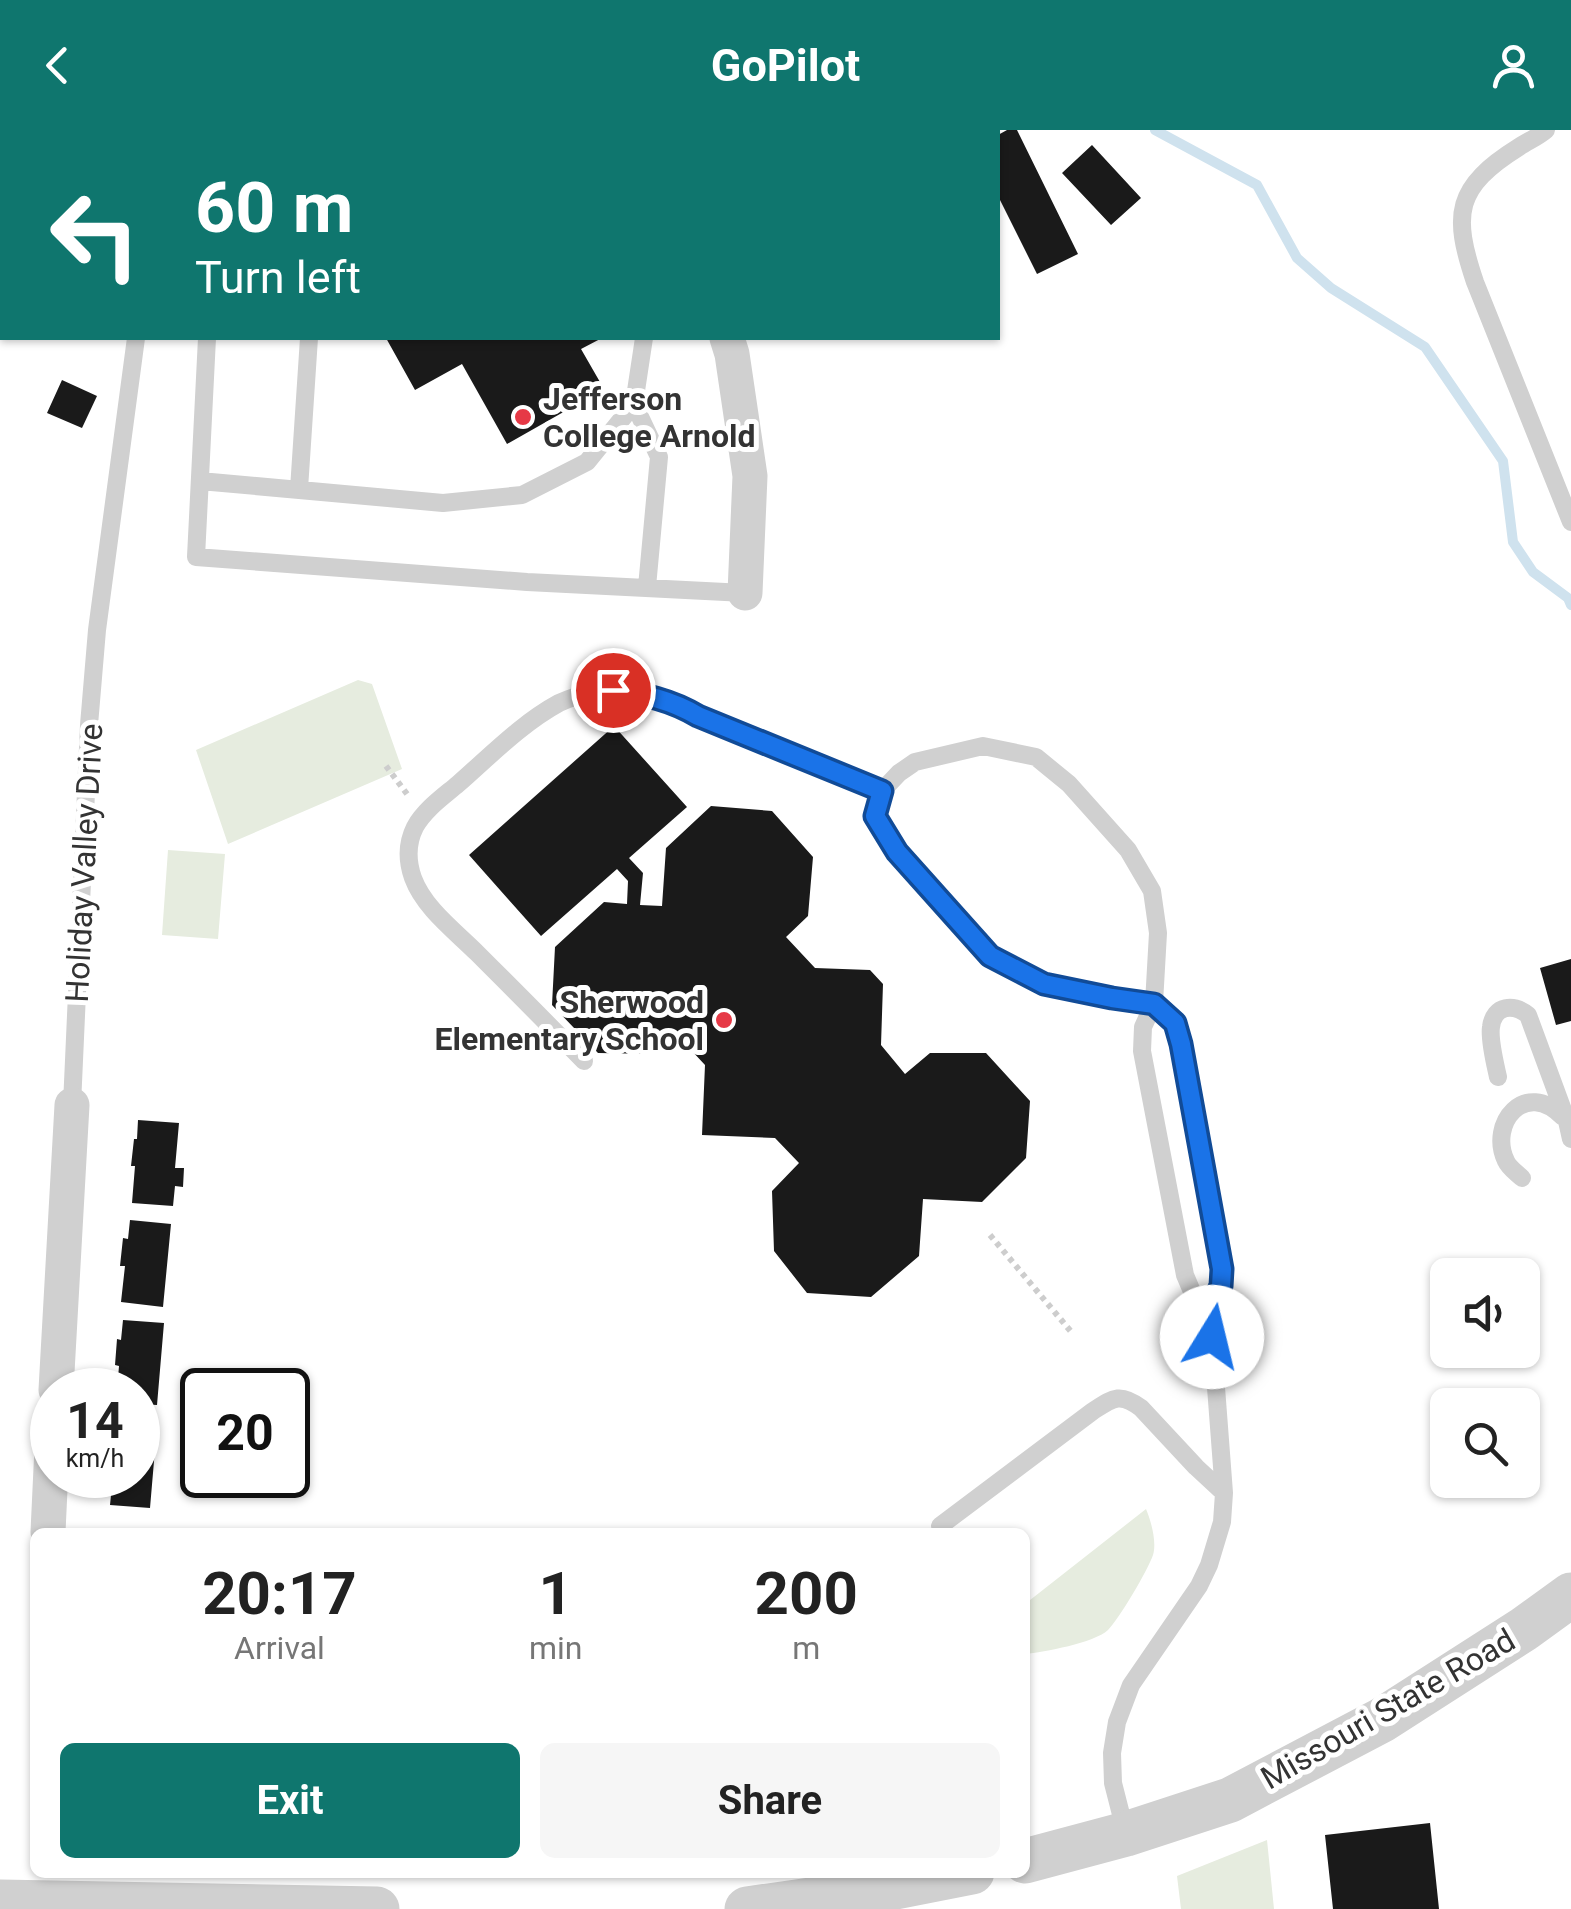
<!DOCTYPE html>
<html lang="en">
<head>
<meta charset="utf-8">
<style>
  :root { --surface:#fff; --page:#f6f6f6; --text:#222; --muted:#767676; --accent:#0f766e }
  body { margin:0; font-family:Roboto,sans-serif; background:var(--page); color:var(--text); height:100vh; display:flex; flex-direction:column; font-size:38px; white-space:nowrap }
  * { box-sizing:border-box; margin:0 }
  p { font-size:32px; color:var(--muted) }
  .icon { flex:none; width:55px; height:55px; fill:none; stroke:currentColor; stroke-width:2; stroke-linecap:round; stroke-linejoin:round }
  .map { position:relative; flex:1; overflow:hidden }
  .panel { position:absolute; left:30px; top:1398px; width:1000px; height:350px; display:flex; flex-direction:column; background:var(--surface); border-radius:15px; box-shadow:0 2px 8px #0004 }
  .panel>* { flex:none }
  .hud { position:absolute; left:0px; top:0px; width:1000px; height:210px; box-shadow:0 2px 8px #0004; background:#0f766e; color:#fff; overflow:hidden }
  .fabs { position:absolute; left:1430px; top:1128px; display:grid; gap:20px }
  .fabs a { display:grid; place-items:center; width:110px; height:110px; border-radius:15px; background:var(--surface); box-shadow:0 2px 8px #0004; font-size:50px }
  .speed { position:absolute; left:30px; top:1238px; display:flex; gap:20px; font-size:50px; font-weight:700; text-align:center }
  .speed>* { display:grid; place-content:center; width:130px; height:130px; border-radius:50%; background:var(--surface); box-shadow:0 2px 8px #0004; line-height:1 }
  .speed small { font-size:25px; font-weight:400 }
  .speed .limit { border:5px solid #111; border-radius:15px; background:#fff; color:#111 }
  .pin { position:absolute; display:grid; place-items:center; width:85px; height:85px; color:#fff; margin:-42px; border:5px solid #fff; border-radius:50%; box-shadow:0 2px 10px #0007 }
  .me { position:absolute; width:110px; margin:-55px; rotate:9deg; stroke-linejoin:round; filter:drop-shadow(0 0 8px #0008) }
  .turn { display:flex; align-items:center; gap:35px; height:210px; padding:0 30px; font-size:45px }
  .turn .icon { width:130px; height:130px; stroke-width:2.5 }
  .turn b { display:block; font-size:70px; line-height:85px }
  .eta { display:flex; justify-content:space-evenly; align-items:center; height:170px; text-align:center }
  .eta b { font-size:60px; font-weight:700; line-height:70px }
  .cta { display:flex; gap:20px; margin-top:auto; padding:20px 30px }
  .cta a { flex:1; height:115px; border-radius:15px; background:var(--accent); color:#fff; font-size:40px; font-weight:700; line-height:115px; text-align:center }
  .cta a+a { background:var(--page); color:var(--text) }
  header { display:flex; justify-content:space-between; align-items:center; height:130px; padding:0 30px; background:var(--accent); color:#fff; font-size:45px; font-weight:700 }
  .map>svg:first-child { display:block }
</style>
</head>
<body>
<header><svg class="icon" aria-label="back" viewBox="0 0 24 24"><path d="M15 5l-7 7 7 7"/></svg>GoPilot<svg class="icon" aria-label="person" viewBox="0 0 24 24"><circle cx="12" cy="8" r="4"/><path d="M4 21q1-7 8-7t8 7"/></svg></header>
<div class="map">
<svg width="1571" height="1779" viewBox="0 0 1571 1779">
  <rect width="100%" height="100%" fill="#fff"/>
  <path fill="#e6ecdf" d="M358,550L372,554L402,639L228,714L196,620Z
    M168,720L225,724L218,809L162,805Z
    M1146,1379C1151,1391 1157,1412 1153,1425C1148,1440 1119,1489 1108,1500C1094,1513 1044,1522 1025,1524V1474Z
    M1267,1710L1274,1779H1181L1177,1746Z"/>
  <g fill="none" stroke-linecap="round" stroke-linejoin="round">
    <path stroke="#cfe2ee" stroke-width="10" d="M1155,0L1257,55L1297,128L1331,158L1425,217L1503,331L1513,412L1533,442L1568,468L1571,475"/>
  </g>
  <path fill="#1a1a1a" d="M1007,0H1017L1078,124L1037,144L998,66V5Z
    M1092,15L1141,68L1111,95L1062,43Z
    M386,208H602L581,219L604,259L507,314L462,234L415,260Z
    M62,250L97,266L82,298L47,283Z
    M614,596L687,677L629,728L643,743L640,775L662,776L666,718L711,676L772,681L813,727L808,786L786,807L815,838L870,840L883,854L881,915L905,944L930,923H986L1030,971L1026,1028L982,1072L923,1069L919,1126L871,1167L807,1163L774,1121L772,1061L799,1033L775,1008L702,1005L705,935L677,905L657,924L598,923L552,875L555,817L604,772L627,774L628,751L617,739L541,806L469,725Z
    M1571,829V891L1556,895L1540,838Z
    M138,990L179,993L175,1038H184L183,1057L175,1056L173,1076L132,1073L135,1036H131L134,1009H137Z
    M130,1090L171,1094L163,1177L121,1172L125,1136H120L123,1108L128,1109Z
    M123,1190L164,1193L157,1275L138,1274V1260H117L119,1236L115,1235L117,1209L121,1210Z
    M138,1295L157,1296L150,1378L110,1375L113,1345H138Z
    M1430,1693L1439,1779H1333L1325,1705Z"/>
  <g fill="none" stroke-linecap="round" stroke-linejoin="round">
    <path stroke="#cdcdcd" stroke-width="6" stroke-dasharray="5 5" stroke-linecap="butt" d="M386,636L410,668
      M990,1105L1073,1204"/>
    <path stroke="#d0d0d0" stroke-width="18" d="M543,0L544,2
      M1546,0C1538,7 1528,11 1519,17C1455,57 1452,84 1475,152L1571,392
      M149,2L150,0
      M217,2V0
      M417,2V0
      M207,208L196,427L527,452L745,463
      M634,274L659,327L647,457
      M200,351L443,373L522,365L587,332L634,274L644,208
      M299,359L309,208
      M584,931C549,895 513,859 477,823C455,801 424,778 413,748C407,731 407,713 415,697C425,679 444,666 458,654C490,626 522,593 559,573C568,569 579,565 588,563C614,558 638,563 663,569L882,661
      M1498,947C1495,933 1489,910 1491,897C1494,874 1514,874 1528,885L1567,991L1571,1009
      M72,975L89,595L97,500L136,208
      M1522,1048C1517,1043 1509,1038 1506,1031C1488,994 1525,948 1563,987
      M940,1396L1093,1281C1113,1268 1120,1262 1141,1278L1196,1337L1224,1363
      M1126,1704L1113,1653L1112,1623L1117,1592L1131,1555L1199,1456L1209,1435L1222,1392L1224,1363L1210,1178L1221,1157L1223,1139L1181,914L1175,893L1154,873L1112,869L1044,854L990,825L897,723L875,686L882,661L899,643L915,632L983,616L1036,627L1069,654L1128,720L1152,761L1158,803L1154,873L1143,897L1142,921L1185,1145L1193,1164L1210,1178"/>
    <path stroke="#d0d0d0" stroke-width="35" d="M668,0L669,2
      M727,208L732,224L750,346L745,463
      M56,1260L72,975
      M48,1402L52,1317"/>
    <path stroke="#d0d0d0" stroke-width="45" d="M1025,1731L1126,1704L1230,1670L1382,1590L1524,1499L1571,1465
      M0,1772L377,1779
      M747,1779L880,1760L972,1742"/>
  </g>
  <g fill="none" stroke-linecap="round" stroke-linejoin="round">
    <g stroke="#114b97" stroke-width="25">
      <path id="route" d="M613,560C644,564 671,570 698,586L882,661L875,686L897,722L990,826L1044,854L1112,868L1154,874L1175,893L1181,914L1222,1139L1221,1156L1210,1178L1212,1207"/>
    </g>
    <use href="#route" stroke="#1a73e8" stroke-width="18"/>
  </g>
  <g fill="#e63946" stroke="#fff" stroke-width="4">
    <circle cx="523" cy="287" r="10"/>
    <circle cx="724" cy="890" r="10"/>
  </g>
  <g text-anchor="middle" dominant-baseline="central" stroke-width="10" stroke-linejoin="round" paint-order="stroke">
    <g font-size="32" font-weight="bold" fill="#333" stroke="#fff" text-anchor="start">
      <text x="543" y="269">Jefferson<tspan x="543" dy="37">College Arnold</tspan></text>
      <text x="704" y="872" text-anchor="end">Sherwood<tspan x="704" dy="37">Elementary School</tspan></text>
    </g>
    <g font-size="32" fill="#333" stroke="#fff">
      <text transform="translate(84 733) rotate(-87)">Holiday Valley Drive</text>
      <text transform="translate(1388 1579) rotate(-30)">Missouri State Road</text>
    </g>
  </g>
</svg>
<div class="fabs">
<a><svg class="icon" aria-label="sound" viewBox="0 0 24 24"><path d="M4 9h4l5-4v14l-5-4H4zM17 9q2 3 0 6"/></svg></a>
<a><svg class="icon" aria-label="search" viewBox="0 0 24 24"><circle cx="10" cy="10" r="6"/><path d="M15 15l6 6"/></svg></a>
</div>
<div class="speed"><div>14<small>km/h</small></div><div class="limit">20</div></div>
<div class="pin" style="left:613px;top:560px;background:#d93025"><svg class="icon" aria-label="arrive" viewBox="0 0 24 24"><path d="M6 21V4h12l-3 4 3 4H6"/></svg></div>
<svg class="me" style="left:1212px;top:1207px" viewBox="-20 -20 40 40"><circle r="19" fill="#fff"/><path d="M0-13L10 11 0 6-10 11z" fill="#1a73e8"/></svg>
<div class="hud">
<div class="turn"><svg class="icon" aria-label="left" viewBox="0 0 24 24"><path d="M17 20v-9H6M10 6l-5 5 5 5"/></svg><div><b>60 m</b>Turn left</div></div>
</div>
<section class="panel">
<div class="eta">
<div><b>20:17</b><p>Arrival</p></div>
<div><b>1</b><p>min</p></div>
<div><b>200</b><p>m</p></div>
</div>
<div class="cta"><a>Exit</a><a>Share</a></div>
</section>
</div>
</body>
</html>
